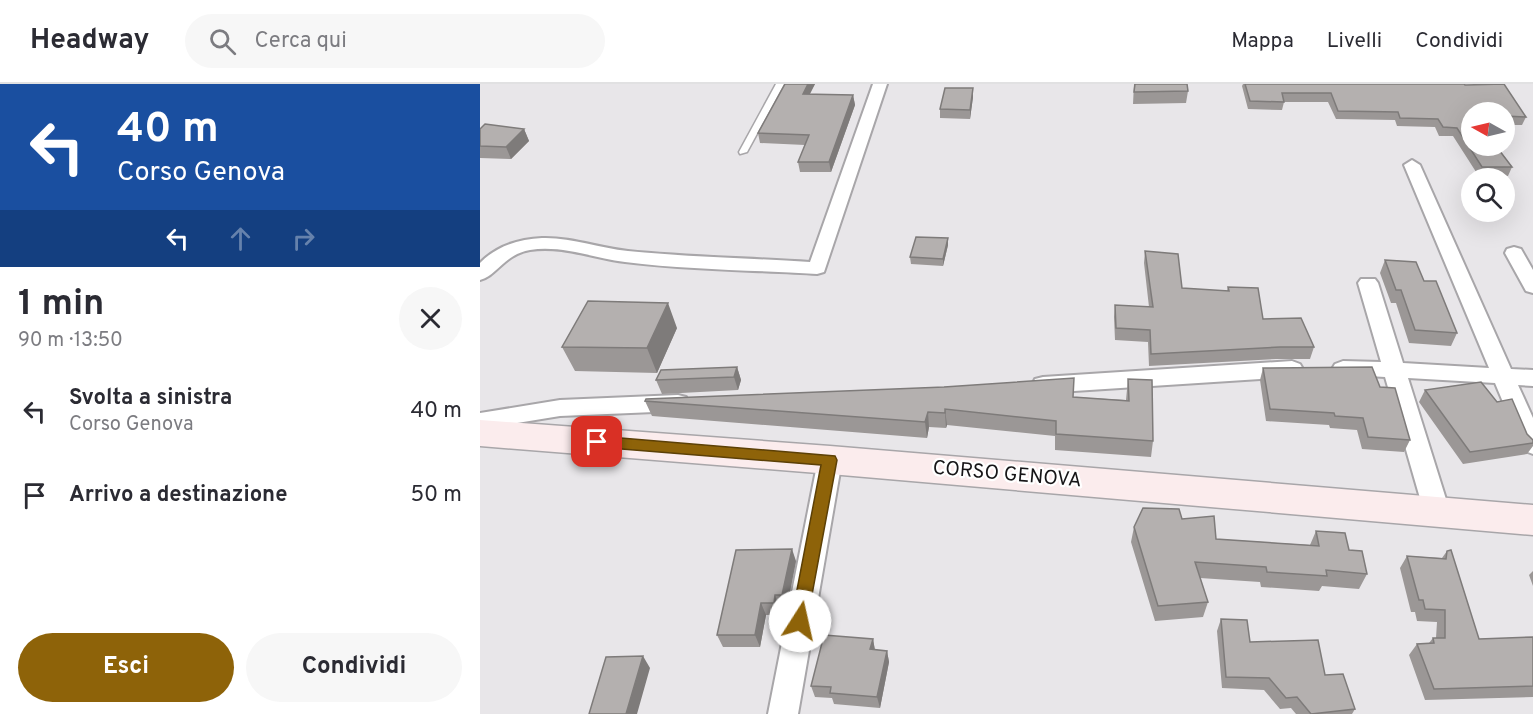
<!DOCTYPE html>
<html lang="it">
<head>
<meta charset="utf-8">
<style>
  :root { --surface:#fff; --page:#f7f7f7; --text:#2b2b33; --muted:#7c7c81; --line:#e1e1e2; --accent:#8e6309 }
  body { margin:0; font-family:Overpass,sans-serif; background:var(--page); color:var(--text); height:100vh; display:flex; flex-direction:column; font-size:22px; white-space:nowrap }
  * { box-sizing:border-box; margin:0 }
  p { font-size:20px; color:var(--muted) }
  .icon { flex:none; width:33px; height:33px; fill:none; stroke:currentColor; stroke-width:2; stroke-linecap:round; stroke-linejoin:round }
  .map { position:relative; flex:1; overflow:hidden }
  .details { display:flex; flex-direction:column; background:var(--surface); width:480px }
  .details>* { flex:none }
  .banner { background:#1a4fa0; color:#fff; overflow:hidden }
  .needle { width:39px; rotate:278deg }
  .tools { position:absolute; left:981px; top:18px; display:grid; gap:12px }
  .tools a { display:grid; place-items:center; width:54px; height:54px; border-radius:50%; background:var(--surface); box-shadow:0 6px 24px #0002; font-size:30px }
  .pin { position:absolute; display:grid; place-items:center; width:51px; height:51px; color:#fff; margin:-26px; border-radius:12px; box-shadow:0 3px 9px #0006 }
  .me { position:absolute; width:66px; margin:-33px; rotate:10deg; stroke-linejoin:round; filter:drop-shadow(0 0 4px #0008) }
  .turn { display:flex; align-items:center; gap:21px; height:126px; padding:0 18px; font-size:27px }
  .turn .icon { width:78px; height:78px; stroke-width:2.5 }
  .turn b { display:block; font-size:42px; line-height:51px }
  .lanes { display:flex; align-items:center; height:57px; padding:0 18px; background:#0003; justify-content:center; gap:30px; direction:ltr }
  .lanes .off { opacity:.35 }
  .round { display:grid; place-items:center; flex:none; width:63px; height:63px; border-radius:32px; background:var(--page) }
  .overview { display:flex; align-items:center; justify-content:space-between; height:102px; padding:0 18px }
  h1 { font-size:36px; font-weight:700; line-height:45px }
  .cta { display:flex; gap:12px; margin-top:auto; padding:12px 18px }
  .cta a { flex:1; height:69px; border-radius:36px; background:var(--accent); color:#fff; font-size:24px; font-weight:700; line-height:69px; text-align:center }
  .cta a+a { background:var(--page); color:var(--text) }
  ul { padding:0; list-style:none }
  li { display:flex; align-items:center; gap:18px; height:84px; padding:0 18px }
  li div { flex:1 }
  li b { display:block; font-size:22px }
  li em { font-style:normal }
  header { display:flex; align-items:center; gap:36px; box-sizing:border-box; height:84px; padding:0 30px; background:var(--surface); border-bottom:2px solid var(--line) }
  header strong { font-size:28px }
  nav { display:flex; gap:33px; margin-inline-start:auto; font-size:21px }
  .search { width:420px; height:54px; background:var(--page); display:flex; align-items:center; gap:15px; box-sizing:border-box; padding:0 21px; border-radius:33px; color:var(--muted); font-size:22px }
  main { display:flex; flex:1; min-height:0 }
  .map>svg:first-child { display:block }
</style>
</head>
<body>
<header>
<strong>Headway</strong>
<div class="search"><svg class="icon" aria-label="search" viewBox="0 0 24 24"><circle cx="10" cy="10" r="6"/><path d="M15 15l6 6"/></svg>Cerca qui</div>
<nav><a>Mappa</a><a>Livelli</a><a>Condividi</a></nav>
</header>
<main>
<section class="details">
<div class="banner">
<div class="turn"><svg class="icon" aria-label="left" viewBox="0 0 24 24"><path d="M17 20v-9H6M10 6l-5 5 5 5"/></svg><div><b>40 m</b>Corso Genova</div></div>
<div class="lanes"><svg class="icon" aria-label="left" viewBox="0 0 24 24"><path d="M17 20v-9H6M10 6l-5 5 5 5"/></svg><svg class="icon off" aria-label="ahead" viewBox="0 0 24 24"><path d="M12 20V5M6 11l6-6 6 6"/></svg><svg class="icon off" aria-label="right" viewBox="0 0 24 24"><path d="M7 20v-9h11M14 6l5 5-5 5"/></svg></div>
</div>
<div class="overview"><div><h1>1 min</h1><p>90 m · 13:50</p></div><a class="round"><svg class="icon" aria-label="close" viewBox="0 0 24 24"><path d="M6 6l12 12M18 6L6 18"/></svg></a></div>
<ul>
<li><svg class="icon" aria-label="left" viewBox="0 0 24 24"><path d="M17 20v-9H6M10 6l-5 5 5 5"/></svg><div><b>Svolta a sinistra</b><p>Corso Genova</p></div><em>40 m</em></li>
<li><svg class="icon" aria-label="arrive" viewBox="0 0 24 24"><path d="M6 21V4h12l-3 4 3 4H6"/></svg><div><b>Arrivo a destinazione</b></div><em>50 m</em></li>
</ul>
<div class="cta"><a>Esci</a><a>Condividi</a></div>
</section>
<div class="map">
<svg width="1053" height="630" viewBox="0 0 1053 630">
  <rect width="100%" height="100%" fill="#e8e6e9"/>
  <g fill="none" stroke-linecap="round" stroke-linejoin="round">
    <g stroke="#a8a6a9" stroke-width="3">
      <path id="service" d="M296,0H304L267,68L260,70L259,68Z"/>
    </g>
    <g stroke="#a8a6a9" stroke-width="4">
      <path id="minor" d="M393,0H407L344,188L337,190C273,186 208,186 145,178C113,174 82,161 50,166C23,171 17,192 0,196V179C16,162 39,155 62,154C91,153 119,164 148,167C208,173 269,174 330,178Z
        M932,76L940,81L1031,285L1053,286V302L1038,301L1053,334V370L1045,367L1041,361L1015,299L928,294L970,428L966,435L957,438L948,435L944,428L905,293L855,290L852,285L855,280L863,277L901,278L878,199L881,195H895L898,199L923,279L1009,284L924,81Z
        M1034,163L1041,165L1053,186V209L1046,207L1025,169L1027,165Z
        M812,277L820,280L823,285L820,290L812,293L563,309L555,307L552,301L555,295L563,293Z
        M198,311L206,313L209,319L206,325L198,327L80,332L0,345V329L80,316Z
        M350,367L359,369L362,376L318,630H288L338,376L341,369Z"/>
    </g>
    <g stroke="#a8a6a9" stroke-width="3">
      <path id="secondary" d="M0,336L350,362L1053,421V451L350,390L0,362Z"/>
    </g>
    <use href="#service" fill="#fff" fill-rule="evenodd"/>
    <use href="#minor" fill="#fff" fill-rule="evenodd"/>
    <use href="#secondary" fill="#fbeced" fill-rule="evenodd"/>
  </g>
  <path fill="#9b9796" d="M305,0H335L329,10L373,11L375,21L351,88H320L318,78L325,61L280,59L278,49Z
    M654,0H707L708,7L706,19L653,20Z
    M763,0H984L1046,33L1042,41H1024V28H992L1032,83L1028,92L998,91L973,52H959L955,43L917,42L915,36L856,35L848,18H804L802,26L768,25L762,2Z
    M493,13L490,35L460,34V25Z
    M0,45H44L49,57L31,75L0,74Z
    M468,154V161L463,182L431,180L430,173Z
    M665,167L702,204L747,207L748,203L783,235L834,263L830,275H796L669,282L668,258L635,256L634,233L635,221L669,223L664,179Z
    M905,176L944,197L977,249L971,262L929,259L916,219H911L900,189Z
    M197,244L177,289L95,287L82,263Z
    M257,283L261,296L258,306L182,310L176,296Z
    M783,284L900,303L930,356L924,368L882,365L877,346L850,344L849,341L786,337L780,296Z
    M648,295L673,357L671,373L575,366V352L467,341L466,344L449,343L447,354L172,332L165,317L593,313L646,316Z
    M945,306L1017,318L1053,356V362L1047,370L983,380L939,318Z
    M702,435L736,455L830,461L836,447L869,466L887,490L879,505L842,502L839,507L781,503L780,498L720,494L728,518L723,533L675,537L651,458L654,443Z
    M967,467L999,555L1053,553V613L945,616L929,571L937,560L949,559L953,554H956L957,538L937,537L935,528H931L920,484L927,472L962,474Z
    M316,477L307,523L299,524L298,531H286L280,563H243L237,551Z
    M1053,487V502L1049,491Z
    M741,535L770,558L845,591L875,625L872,630H816L811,624L800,625L784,606L742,604L737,547Z
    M393,555L395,566L407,567L409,578L400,624L354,620L352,614L335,613L331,602Z"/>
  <path fill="#7e7b7a" d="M328,0H335L325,20L323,10Z
    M493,4V13L490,35V26Z
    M373,11L375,21L351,88L349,78Z
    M44,45L49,57L31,75L26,63Z
    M468,154V161L463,182V175Z
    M188,219L197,244L177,289L167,264Z
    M257,283L261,296L258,306L254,293Z
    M465,325L467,341L466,344L465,329Z
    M448,328L449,343L447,354L445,338Z
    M312,465L316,477L307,523L302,511Z
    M295,511L299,524L298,531L294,519Z
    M281,519L286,531L280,563L275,551Z
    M393,555L395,567L390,565Z
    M407,567L409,578L400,624L397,613Z
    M163,572L170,584L157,630H146Z"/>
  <path fill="#b4b0af" stroke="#7e7b7a" stroke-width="1.5" d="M305,0H328L323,10L373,11L349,78H318L329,51L278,49Z
    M655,0H707L708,7L654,8Z
    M765,0H984L985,1L1024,0L1046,33L1024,32V28H992V62H1016L1032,83H1002L977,44L963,43L958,35L920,34L918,28L858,27L851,9H802L804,18L770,17Z
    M465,4H493L490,26L460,25Z
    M5,40L44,45L26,63L0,62V45Z
    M436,153L468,154L463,175L430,173Z
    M665,167L698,170L702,204L749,207L748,203L778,204L783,235L821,234L834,263H800L671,270L670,246L636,244L635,221L673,223Z
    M905,176L936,178L944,197H956L977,249L935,246L921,206H916Z
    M108,217L188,219L167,264L82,263Z
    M257,283L254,293L176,296L181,286Z
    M892,283L900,303L915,304L930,356L888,353L883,334L855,332L854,329L790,325L783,284Z
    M594,294L593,313L649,317L648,295L672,296L673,357L576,350V337L465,325V329L448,328L445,338L165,317L166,315L464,303Z
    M1001,298L1017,318L1032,315L1047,350L1053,356V359L990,368L945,306Z
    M663,424L699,425L702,435L734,432L736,455L839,462L836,447L865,449L869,466L882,467L887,490L846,486L847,492L787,488L786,483L715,478L728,518L678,522L654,443Z
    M312,465L302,511H295L294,519H281L275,551H237L256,466Z
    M971,466L999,555L1053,553V602L954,605L937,560L954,559L953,554H965V526L945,525L943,516H939L927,472L966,475L967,467Z
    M741,535L767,536L770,558L838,556L845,591L863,590L875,625L831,630L817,613L806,614L789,594L746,593Z
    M344,551L393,555L390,565L407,567L397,613L350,609L351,603L331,602Z
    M163,572L146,630H109L126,573Z"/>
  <path fill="#8e6309" stroke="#5c4006" stroke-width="1.5" d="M117,352L355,372L357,376L326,543L320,545L314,543L311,537L341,381L117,363L109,358Z"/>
  <g text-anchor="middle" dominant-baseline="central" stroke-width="4.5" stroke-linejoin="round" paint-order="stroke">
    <g font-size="20" fill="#161517" stroke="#fff">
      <text transform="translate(527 391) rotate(5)">CORSO GENOVA</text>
    </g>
  </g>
</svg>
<div class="tools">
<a><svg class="needle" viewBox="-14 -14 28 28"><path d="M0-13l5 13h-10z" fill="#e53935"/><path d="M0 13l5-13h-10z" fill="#7c7c81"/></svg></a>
<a><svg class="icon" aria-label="search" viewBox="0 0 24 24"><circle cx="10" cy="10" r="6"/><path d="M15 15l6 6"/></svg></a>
</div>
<div class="pin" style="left:117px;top:358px;background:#d93025"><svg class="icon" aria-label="arrive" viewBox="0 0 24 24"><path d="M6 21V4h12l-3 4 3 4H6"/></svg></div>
<svg class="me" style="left:320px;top:537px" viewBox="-20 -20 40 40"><circle r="19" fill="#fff"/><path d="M0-13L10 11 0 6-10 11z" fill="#8e6309"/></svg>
</div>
</main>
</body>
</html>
